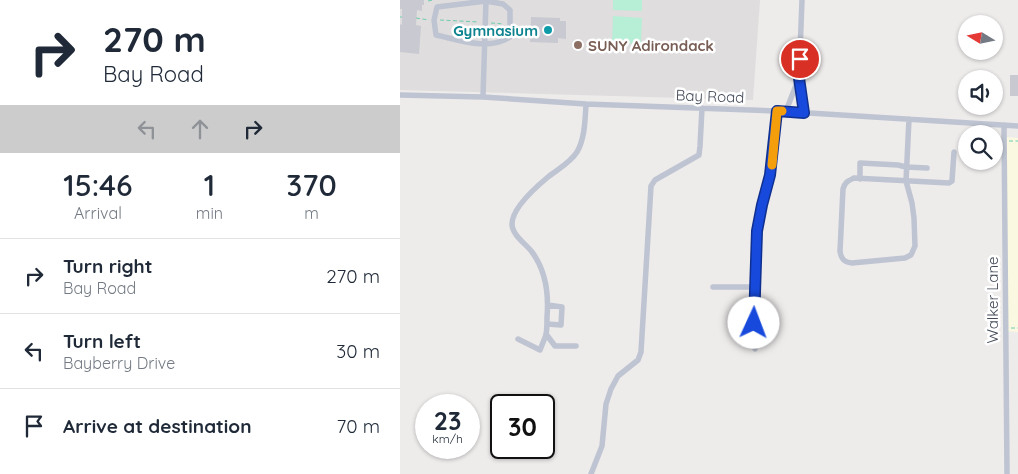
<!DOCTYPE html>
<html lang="en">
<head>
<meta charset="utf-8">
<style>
  :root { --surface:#fff; --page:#f2f2f3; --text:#1f2937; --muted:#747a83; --line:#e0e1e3 }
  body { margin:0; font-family:Quicksand,sans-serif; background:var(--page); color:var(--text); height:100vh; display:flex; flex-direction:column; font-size:19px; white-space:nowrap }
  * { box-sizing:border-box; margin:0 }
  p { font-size:16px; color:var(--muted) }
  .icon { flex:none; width:28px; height:28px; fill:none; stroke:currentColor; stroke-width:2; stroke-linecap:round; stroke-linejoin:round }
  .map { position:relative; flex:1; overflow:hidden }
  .sheet { display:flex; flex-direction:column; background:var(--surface); width:400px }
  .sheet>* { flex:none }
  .banner { background:#fff; color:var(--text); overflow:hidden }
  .needle { width:32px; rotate:280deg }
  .controls { position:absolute; left:558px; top:15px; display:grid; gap:10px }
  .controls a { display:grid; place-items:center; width:45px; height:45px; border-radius:50%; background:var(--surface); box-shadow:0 1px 4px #0004; font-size:25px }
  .speed { position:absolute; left:15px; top:394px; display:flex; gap:10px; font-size:25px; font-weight:700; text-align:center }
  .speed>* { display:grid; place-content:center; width:65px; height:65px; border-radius:50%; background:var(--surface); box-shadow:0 1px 4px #0004; line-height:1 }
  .speed small { font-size:12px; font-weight:400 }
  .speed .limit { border:2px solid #111; border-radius:8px; background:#fff; color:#111 }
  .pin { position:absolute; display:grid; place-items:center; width:42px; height:42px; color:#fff; margin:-21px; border:2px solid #fff; border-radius:50%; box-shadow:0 1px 5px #0007 }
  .me { position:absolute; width:55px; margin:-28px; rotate:2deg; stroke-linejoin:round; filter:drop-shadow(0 0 4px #0008) }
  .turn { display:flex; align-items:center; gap:18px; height:105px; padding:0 20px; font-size:22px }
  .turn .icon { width:65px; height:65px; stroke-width:2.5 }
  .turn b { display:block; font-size:35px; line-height:42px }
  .lanes { display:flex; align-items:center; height:48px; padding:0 20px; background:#0003; justify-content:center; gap:25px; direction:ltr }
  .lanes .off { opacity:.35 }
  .eta { display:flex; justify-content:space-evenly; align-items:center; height:85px; text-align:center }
  .eta b { font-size:30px; font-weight:600; line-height:35px }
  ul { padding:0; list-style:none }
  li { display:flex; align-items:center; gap:15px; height:75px; padding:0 20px; border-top:1px solid var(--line) }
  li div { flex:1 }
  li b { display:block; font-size:19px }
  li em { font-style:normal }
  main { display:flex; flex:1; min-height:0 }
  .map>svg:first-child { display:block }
</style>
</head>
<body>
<main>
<section class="sheet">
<div class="banner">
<div class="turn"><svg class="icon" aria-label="right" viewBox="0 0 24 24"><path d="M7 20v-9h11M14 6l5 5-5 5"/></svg><div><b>270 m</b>Bay Road</div></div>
<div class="lanes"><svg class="icon off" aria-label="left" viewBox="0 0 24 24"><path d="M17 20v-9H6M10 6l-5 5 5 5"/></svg><svg class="icon off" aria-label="ahead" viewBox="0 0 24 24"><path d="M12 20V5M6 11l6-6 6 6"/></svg><svg class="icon" aria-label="right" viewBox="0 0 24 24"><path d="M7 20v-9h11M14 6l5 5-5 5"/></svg></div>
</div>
<div class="eta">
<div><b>15:46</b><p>Arrival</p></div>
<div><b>1</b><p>min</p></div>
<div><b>370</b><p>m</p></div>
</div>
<ul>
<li><svg class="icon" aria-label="right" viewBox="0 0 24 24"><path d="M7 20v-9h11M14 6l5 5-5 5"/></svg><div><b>Turn right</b><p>Bay Road</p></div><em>270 m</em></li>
<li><svg class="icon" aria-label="left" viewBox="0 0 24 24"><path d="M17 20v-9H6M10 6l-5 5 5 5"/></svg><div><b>Turn left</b><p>Bayberry Drive</p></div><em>30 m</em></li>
<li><svg class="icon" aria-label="arrive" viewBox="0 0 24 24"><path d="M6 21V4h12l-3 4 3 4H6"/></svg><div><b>Arrive at destination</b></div><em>70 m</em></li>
</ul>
</section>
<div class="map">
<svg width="618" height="474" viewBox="0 0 618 474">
  <rect width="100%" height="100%" fill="#eeebeb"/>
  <path fill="#fbf8e2" d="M606,137L618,138V332L605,331Z"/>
  <path fill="#dfdddd" d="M0,0H360L353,100L0,90Z"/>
  <path fill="#b7eed6" d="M213,0H242V11L213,10Z
    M213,16L242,18L241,44L212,43Z"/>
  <path fill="#c8c9d1" d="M0,0H24V5H22V11L17,10L16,25L21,26L19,54L0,52V24L2,25V9H0Z
    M131,17L160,18V21H166V39L158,38V43L130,42Z
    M610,75H618V96H610Z"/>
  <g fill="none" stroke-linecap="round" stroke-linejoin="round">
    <path stroke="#6fccae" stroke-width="1" stroke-dasharray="4 2.5" stroke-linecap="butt" d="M28,1L33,0
      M0,17H2
      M16,18L29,20
      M40,20L79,22
      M91,23L104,24
      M609,141H618
      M611,328H618"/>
    <path stroke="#bec4d1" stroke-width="5.5" d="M402,0L399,78L404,113
      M86,1L103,4L110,10V37C88,51 59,40 36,35L34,20L37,7Z
      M0,95L83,97L186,104L377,111L618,126
      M83,97L86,0
      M386,111L398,80
      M509,119L506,181L512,203L514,218L515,246L511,255L505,258L452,263C444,262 441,259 440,251L443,189C445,182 448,181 454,178L549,183L552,181L554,152
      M604,125L607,474
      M460,179V163L498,165L506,167L527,168
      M313,287H355
      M147,324L161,325L162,307L148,305
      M146,334L155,346H176
      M118,339L140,350C142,345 144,340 146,335C147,330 147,323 147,317C149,293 146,271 132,252C126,244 112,235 112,224C112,208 136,187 148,177C158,169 170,163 177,152C185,138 185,120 186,104
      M355,349L354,340L357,231L362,205L371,175L377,111
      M191,474L202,446L206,404L211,389L218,376L238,360L241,352L251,186L255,180L299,155L300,146L302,108"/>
  </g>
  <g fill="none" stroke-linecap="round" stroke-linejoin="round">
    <g stroke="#0f308f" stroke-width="12">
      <path id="route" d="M354,323L357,231L362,205L370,175L377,111L404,113L399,78L400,59"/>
    </g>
    <use href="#route" stroke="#174adc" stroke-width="9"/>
    <path stroke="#f59e0b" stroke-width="9" d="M372,165L377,111H382"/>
  </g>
  <circle fill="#0f9aa8" stroke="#fff" stroke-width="2" cx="148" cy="30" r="5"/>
  <circle fill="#8d6e63" stroke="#fff" stroke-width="2" cx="178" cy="45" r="5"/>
  <g text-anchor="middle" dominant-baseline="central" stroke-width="5" stroke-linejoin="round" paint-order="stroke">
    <g font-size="15" font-weight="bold" fill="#0d838f" stroke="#fff" text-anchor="end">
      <text x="138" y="30">Gymnasium</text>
    </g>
    <g font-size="15" font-weight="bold" fill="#785e54" stroke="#fff" text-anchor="start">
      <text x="188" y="45">SUNY Adirondack</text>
    </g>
    <g font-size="15" fill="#444b58" stroke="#fff">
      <text transform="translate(310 96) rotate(2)">Bay Road</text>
      <text transform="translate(592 300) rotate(-90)">Walker Lane</text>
    </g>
  </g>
</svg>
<div class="controls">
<a><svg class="needle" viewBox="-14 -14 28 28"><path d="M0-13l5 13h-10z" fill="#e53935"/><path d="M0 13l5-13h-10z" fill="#747a83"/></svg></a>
<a><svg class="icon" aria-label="sound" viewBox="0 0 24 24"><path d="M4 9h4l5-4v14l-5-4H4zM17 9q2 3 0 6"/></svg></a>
<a><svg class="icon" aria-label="search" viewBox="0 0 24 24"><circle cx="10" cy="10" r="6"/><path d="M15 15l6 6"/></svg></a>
</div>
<div class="speed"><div>23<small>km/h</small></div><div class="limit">30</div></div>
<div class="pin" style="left:400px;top:59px;background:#d93025"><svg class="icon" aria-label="arrive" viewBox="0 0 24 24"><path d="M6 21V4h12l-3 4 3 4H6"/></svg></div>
<svg class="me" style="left:354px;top:323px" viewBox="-20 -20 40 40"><circle r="19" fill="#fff"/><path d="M0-13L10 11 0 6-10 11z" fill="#174adc"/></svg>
</div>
</main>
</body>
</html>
